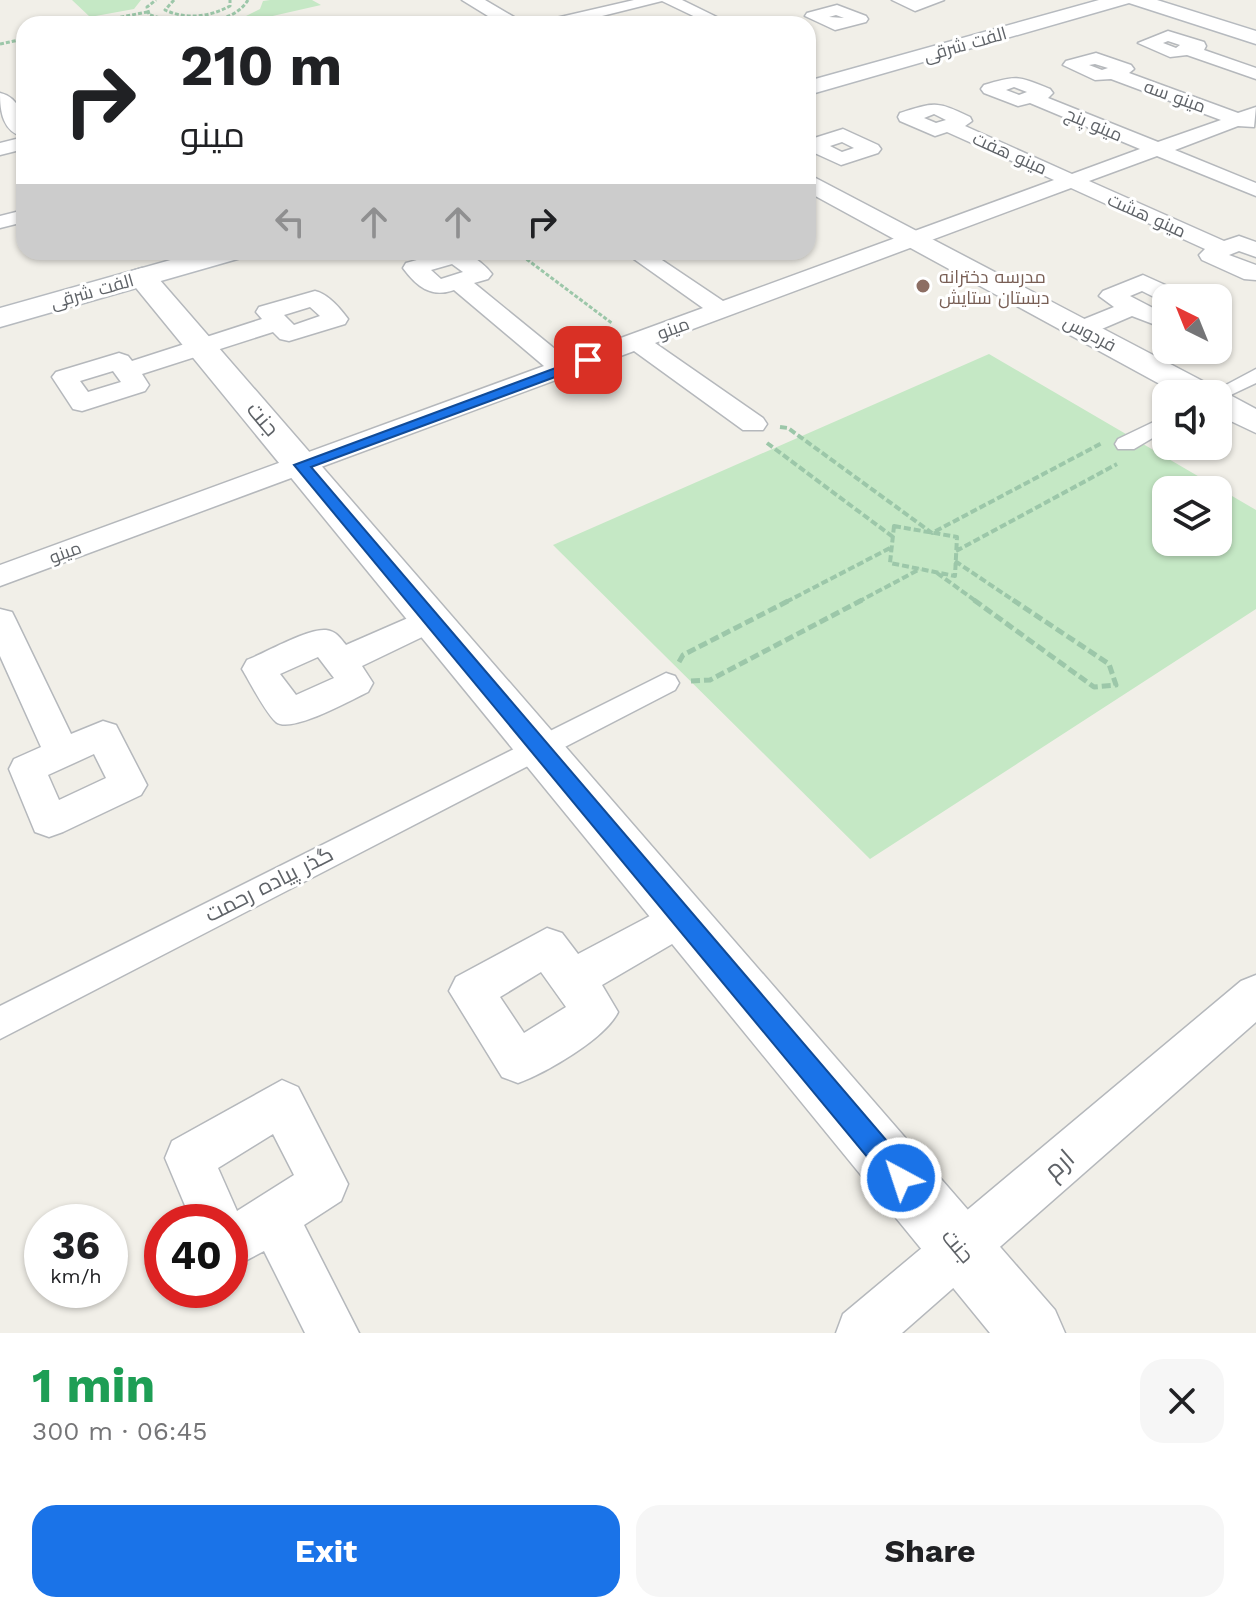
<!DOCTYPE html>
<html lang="en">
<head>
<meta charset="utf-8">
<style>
  :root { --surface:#fff; --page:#f6f6f6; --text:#202124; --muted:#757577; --accent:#1a73e8 }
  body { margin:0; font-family:"Work Sans",Cairo,sans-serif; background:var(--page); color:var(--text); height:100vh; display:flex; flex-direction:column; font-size:30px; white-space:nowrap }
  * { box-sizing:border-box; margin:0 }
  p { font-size:26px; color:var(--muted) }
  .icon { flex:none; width:44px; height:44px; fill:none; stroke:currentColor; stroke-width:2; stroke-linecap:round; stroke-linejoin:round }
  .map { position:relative; height:1333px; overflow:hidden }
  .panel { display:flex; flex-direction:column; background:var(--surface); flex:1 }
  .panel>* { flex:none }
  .hud { position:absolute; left:16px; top:16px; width:800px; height:244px; border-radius:24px; box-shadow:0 2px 6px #0004; background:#fff; color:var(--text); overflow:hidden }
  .needle { width:52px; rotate:317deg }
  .fabs { position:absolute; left:1152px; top:284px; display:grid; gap:16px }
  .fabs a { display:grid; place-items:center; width:80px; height:80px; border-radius:16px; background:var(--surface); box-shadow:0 2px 6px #0004; font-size:40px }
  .speed { position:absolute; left:24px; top:1204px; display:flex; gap:16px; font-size:40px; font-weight:700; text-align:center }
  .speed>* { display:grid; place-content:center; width:104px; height:104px; border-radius:50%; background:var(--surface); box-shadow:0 2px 6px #0004; line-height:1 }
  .speed small { font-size:20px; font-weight:400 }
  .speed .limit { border:12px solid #d22; background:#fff; color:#111 }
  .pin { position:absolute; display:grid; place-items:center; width:68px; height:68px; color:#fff; margin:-34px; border-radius:16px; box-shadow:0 4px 12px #0006 }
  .me { position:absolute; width:88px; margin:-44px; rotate:320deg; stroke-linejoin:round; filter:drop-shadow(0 0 6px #0008) }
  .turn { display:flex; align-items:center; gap:28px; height:168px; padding:0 32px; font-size:36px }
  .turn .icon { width:104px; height:104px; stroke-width:2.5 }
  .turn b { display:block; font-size:56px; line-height:68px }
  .lanes { display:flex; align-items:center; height:76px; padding:0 32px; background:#0003; justify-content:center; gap:40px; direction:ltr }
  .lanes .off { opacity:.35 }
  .round { display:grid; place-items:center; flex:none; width:84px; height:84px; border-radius:24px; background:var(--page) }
  .head { display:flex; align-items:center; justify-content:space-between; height:136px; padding:0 32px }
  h1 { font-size:48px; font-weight:700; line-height:60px; color:#1e9e55 }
  .action { display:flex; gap:16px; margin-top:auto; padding:16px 32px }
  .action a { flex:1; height:92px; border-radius:24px; background:var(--accent); color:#fff; font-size:32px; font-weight:700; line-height:92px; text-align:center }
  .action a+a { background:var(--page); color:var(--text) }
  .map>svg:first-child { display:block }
</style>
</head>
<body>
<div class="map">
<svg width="1256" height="1333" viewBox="0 0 1256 1333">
  <rect width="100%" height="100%" fill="#f1efe8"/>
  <path fill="#c5e8c5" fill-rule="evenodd" d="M72,0H141L134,9L90,17Z
    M270,0H312L321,5L255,20L244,17L260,9L263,1Z
    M989,354L1256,510V609L870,859L553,545ZM1166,490H1218V542H1166Z"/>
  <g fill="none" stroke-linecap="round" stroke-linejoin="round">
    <g stroke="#b5b8bc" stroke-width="3">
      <path id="pedestrian" d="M1256,369V383L1218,401V394H1209Z
        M1166,416V430L1134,449H1118L1115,444L1118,439Z
        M666,673L675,676L679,683L675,690L0,1039V1006Z"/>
    </g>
    <g stroke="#b5b8bc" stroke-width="3">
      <path id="minor" d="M634,0H682L731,24H710L662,1L570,24H541L543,21Z
        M892,0H944L915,11Z
        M837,5L866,16L868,19L866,22L835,30L805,16L807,13ZM836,15L844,18L829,17Z
        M1168,31L1204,42L1206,46L1204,50L1256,68V79L1187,55L1170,57L1138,43ZM1168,41L1180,45L1176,48L1163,43Z
        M1096,53L1131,65L1134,69L1129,73L1238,113L1256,107L1254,127L1238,126L1175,150L1256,183V196L1157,156L1089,181L1224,241L1239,236L1256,242V257L1239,251L1229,255L1256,265V280L1244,279L1202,260L1199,255L1205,249L1071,188L655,343L763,418L767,424L763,430H743L634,351L0,586V565L544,366L454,290C431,298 417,287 403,268L406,263C440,254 466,241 492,274L488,279L474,283L566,358L703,308L624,252H650L723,301L1054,180L947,132L935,136L900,121L898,117L900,113C936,102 936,101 970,117L972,121L965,126L1072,174L1140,149L1030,103L1018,106L984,93L981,89L984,85C1017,75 1018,76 1050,89L1053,93L1048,98L1158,142L1221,120L1111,79L1095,80L1063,65L1066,61ZM1095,64L1108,68L1102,70L1089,65ZM1014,87L1027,92L1019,95L1006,90ZM934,114L946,120L936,123L924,118ZM452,264L463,272L441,279L431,270Z
        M843,129L878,145L881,149L878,153L841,165L808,150V140ZM842,142L854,148L842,152L830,146Z
        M24,137V149L0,155V143Z
        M24,210V222L0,228V216Z
        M1143,275L1183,293L1187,298H1166V303L1142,291L1130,296L1153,308L1166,304V320L1153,324L1132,316L1090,334H1072L1069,329L1072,324L1114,307L1099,296L1103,291Z
        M315,291C328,294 340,308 348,319L345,324L289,341L280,339L273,332L142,374L149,385L145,391L82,411L73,409L52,377L56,372L119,353L128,356L132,361L262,319L256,312L259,307ZM310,307L320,316L294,325L284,315ZM113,371L121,382L88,392L80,381Z
        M431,608L443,611L447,619L443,627L362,666L373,683L368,692C351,700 291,734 276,722C265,712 250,682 242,669L247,660C265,653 308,628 326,630C336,631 340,638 346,645ZM318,657L334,678L296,695L280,674Z
        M0,609L12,612L16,620L71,734L103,721L116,725L147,785L141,795L63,832L49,837L35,832L9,769L14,759L41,747L0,656ZM94,754L106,778L59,800L48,775Z
        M682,899L696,904L703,917L696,930L602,985L618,1012C606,1038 546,1073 518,1083L502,1077L449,991L456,977L547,928L562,933L578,954ZM541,972L566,1007L524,1033L500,997Z
        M1256,975V1022L902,1333H836L843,1314L1241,981Z
        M282,1080L298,1087L348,1184L341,1201L304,1225L359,1333H305L264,1251L230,1269V1222H192L165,1158L172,1141ZM273,1134L294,1175L237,1211L218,1168Z"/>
    </g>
    <g stroke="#b5b8bc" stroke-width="3">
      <path id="tertiary" d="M462,0H485L526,24H501Z
        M0,93C21,98 24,119 24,137C3,132 0,112 0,93Z
        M808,174L1214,387L1217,392L1230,395L1256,409V433L1218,415V394H1178L808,192Z
        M142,268L152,271L1055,1310L1065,1333H990L132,283L128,277L132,271Z"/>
    </g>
    <g stroke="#b6babf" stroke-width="3">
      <path id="secondary" d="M1099,0H1157L1256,31V44L1129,3L808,95V81Z
        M199,252H245L241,258L0,327V308Z"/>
    </g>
    <path stroke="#9cc7a9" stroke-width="3" stroke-dasharray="4 2" stroke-linecap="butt" d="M174,0L165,10C187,20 209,17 230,6V0
      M149,14L147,7L156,0
      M150,15C178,25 230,29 248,0
      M227,16L239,24
      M85,24L147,12
      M119,24L154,17
      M0,44L24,39
      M517,252L613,324"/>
    <path stroke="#9cc7a9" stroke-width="4" stroke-dasharray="7 3" stroke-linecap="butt" d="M780,427L788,428L932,533L1102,443
      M767,443L893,537
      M894,526L957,537L955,576L890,563Z
      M956,551L1117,464
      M955,561L1016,602
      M937,573L977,602
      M786,602L892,547
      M858,602L920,569"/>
    <path stroke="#9cc7a9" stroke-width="5" stroke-dasharray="9 4" stroke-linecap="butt" d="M974,600L1094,687L1116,685L1109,664L1013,600
      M679,662L683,655L790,600
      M691,681L710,680L862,600"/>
    <use href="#pedestrian" fill="#fff" fill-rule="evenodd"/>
    <use href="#minor" fill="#fff" fill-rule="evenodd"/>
    <use href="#tertiary" fill="#fff" fill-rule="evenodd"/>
    <use href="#secondary" fill="#fff" fill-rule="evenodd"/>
  </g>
  <path fill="#1a73e8" stroke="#114b97" stroke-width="2" d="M588,356L593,357V363L311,467L910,1168L914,1178L910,1187L901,1191L892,1187L294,465Z"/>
  <circle fill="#8d6e63" stroke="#fff" stroke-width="3" cx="923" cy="286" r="8"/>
  <g text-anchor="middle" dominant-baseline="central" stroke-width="6" stroke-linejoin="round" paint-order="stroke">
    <g font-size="18" fill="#5f6368" stroke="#fff">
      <text transform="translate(965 44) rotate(-16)">الفت شرقی</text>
      <text transform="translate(1175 96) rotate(20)">مینو سه</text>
      <text transform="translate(1094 124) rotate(23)">مینو پنج</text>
      <text transform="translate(1010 153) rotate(24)">مینو هفت</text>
      <text transform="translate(1147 215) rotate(24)">مینو هشت</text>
      <text transform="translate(92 291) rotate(-16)">الفت شرقی</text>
      <text transform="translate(673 328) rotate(-20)">مینو</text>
      <text transform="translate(1090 333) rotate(28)">فردوس</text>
      <text transform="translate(65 552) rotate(-20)">مینو</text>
    </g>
    <g font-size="18" fill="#785e54" stroke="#fff" text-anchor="start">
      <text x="939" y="276">مدرسه دخترانه<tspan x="939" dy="21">دبستان ستایش</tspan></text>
    </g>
    <g font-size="22" fill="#5f6368" stroke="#fff">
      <text transform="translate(263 419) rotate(50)">جنت</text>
      <text transform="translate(269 884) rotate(-27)">گذر پیاده رحمت</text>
      <text transform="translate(958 1246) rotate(50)">جنت</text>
    </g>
    <g font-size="26" fill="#5f6368" stroke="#fff">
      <text transform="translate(1059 1164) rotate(-41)">ارم</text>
    </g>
  </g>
</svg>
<div class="fabs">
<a><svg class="needle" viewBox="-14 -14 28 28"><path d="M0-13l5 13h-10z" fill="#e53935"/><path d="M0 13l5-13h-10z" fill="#757577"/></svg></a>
<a><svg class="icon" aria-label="sound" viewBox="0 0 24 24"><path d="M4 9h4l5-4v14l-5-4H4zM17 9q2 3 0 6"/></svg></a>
<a><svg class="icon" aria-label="layers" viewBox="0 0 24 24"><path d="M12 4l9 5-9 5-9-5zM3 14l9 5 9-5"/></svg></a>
</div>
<div class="speed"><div>36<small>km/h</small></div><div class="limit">40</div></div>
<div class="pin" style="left:588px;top:360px;background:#d93025"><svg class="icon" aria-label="arrive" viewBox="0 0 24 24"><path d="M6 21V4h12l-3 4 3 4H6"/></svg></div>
<svg class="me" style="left:901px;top:1178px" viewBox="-20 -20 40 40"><circle r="17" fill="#1a73e8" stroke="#fff" stroke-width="3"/><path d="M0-11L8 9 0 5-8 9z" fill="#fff"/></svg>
<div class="hud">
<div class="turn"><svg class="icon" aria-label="right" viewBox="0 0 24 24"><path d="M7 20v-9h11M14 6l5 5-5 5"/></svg><div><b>210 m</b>مینو</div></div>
<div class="lanes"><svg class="icon off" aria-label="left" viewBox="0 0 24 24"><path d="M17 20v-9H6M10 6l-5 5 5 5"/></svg><svg class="icon off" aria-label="ahead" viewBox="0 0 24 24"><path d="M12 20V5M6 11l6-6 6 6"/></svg><svg class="icon off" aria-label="ahead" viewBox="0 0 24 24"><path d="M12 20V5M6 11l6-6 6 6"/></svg><svg class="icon" aria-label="right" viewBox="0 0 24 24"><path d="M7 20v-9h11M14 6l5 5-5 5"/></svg></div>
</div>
</div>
<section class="panel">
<div class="head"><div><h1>1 min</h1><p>300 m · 06:45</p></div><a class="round"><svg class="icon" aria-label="close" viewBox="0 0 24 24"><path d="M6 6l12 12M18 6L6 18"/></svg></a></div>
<div class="action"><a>Exit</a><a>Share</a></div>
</section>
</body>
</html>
